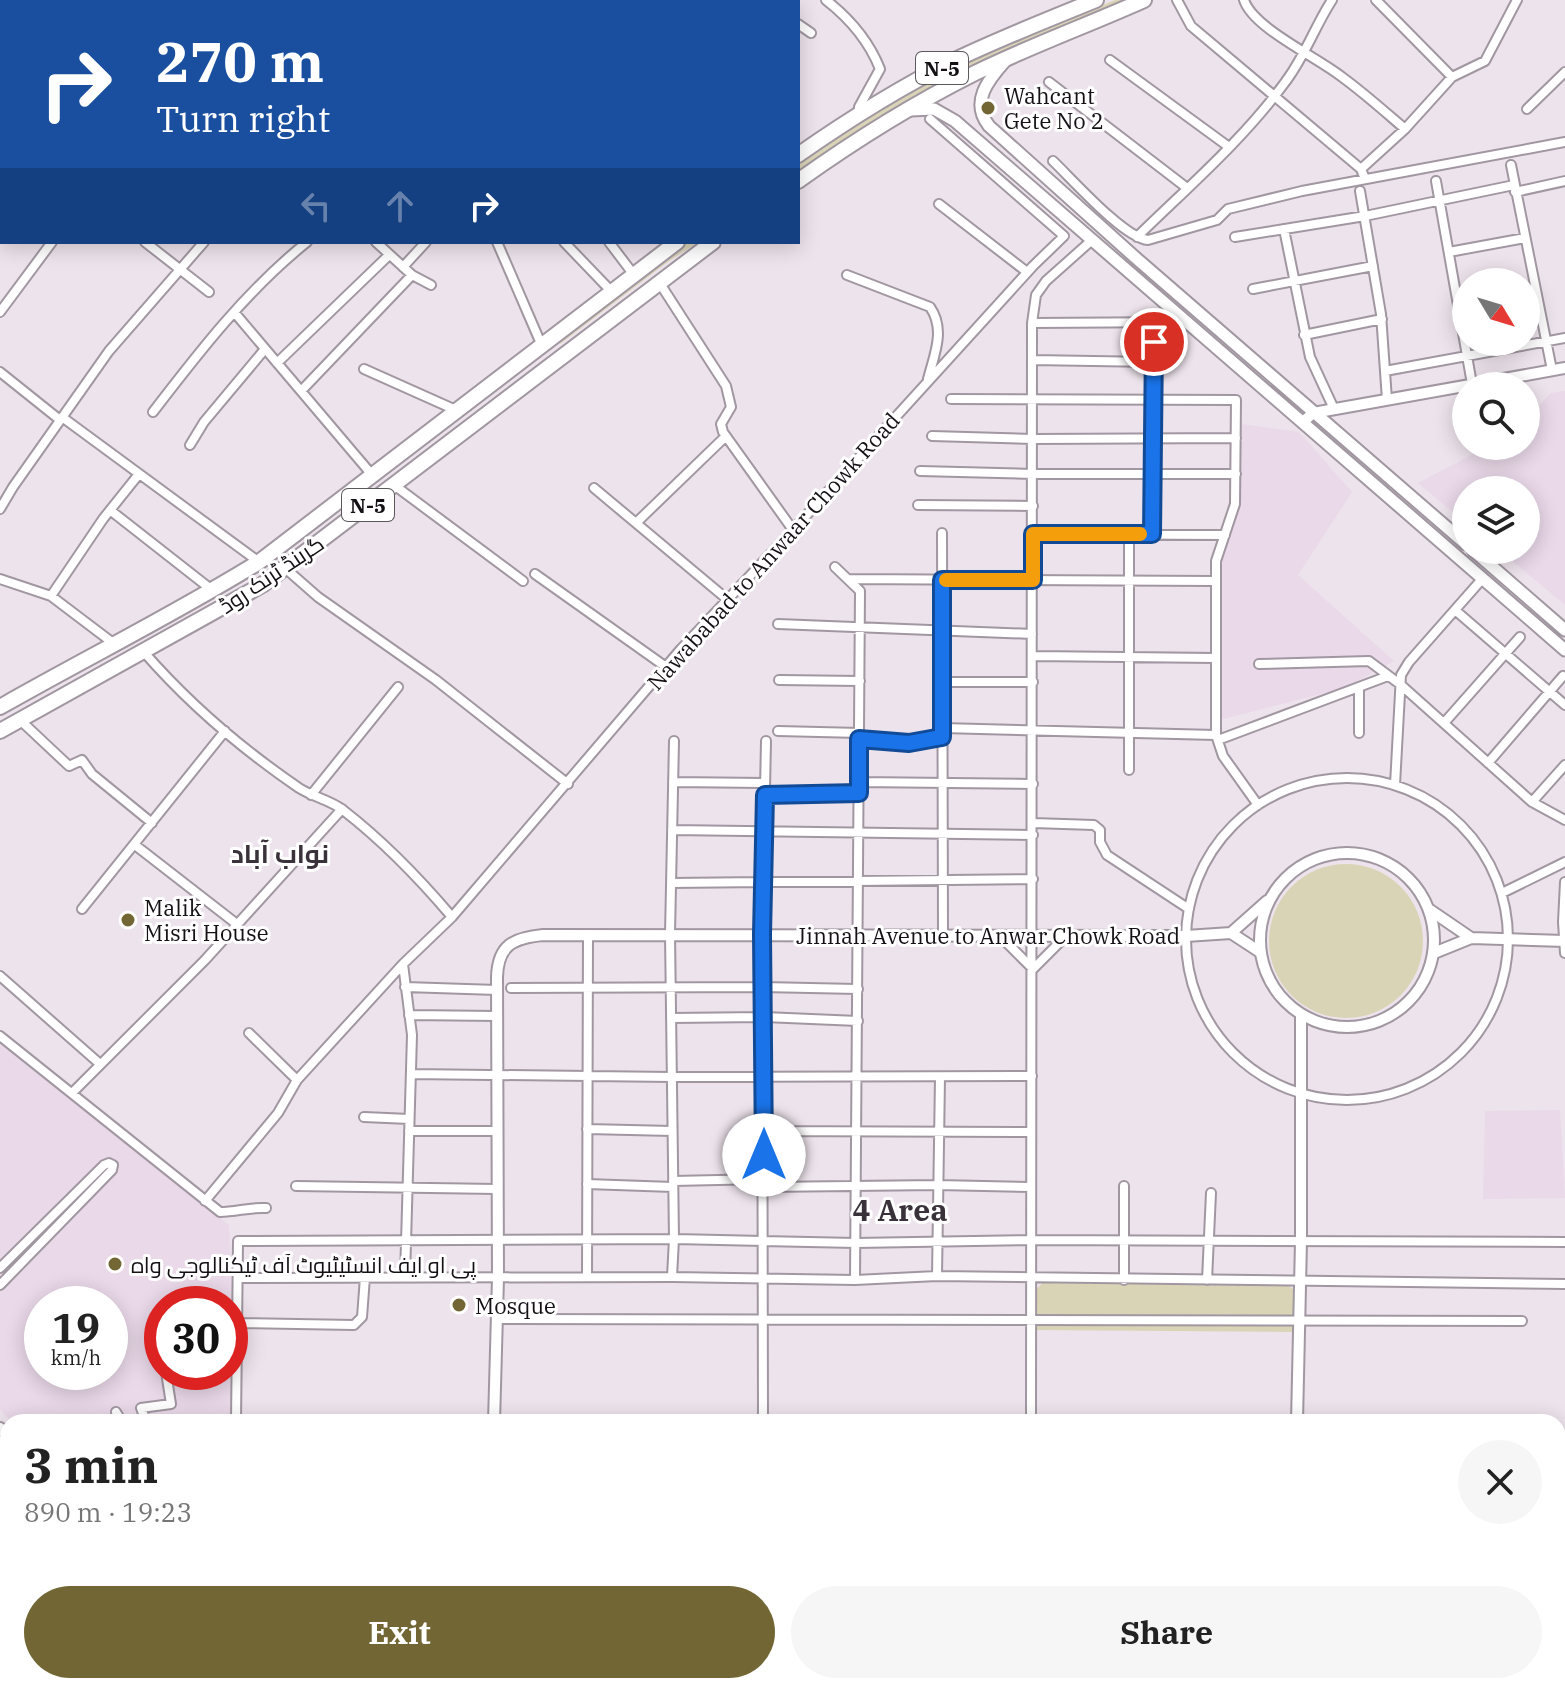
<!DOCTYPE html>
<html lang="en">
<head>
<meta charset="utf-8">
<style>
  :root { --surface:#fff; --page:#f6f6f6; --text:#222; --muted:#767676; --accent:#726734 }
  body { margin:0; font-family:"IBM Plex Serif",Cairo,serif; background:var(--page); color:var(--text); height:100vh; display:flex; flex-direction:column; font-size:30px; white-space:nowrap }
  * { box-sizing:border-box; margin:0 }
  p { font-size:26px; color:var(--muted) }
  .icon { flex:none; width:44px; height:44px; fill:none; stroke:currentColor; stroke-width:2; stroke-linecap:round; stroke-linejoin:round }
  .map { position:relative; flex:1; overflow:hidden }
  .side { position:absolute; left:0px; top:1414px; width:1566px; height:280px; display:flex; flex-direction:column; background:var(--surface); border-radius:24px 24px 0 0; box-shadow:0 4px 20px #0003 }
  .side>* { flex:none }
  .guide { position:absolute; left:0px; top:0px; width:800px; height:244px; box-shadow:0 4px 20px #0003; background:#1a4fa0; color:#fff; overflow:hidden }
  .needle { width:52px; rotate:128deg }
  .tools { position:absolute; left:1452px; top:268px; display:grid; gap:16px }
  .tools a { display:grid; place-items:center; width:88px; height:88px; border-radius:50%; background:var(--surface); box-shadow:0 4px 20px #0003; font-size:40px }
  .speed { position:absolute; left:24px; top:1286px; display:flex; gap:16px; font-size:40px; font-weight:700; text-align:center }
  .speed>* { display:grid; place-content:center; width:104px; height:104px; border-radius:50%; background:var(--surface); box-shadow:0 4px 20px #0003; line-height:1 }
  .speed small { font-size:20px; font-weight:400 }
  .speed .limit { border:12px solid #d22; background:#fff; color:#111 }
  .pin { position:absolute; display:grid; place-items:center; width:68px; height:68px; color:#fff; margin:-34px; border:4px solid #fff; border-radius:50%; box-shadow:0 2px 8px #0007 }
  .me { position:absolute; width:88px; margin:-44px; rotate:0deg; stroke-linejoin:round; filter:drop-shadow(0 0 6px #0008) }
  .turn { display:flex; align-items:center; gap:28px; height:168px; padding:0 24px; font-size:36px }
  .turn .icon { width:104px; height:104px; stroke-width:2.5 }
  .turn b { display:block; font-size:56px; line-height:68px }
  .lanes { display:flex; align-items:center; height:76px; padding:0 24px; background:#0003; justify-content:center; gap:40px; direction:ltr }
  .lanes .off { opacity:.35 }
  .round { display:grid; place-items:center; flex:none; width:84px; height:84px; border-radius:42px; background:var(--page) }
  .head { display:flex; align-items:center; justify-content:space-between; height:136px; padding:0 24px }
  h1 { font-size:48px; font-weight:800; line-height:60px }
  .cta { display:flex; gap:16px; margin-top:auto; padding:16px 24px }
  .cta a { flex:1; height:92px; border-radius:48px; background:var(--accent); color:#fff; font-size:32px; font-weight:800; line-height:92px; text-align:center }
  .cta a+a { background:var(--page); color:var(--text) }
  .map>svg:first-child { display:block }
</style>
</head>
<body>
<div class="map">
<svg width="1565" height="1694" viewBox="0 0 1565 1694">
  <rect width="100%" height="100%" fill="#ede3ec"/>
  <path fill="#ead9e9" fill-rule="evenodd" d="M1565,391V605L1499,550H1526V490H1466V523L1418,483L1489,446H1526V420L1551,393Z
    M1241,424L1299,432L1352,492L1298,575L1394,661L1344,688L1219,720V557L1237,510Z
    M0,1044L229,1225L238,1422H12L0,1410ZM42,1304H110V1372H42ZM162,1304H230V1372H162Z
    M1560,1110L1565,1198L1483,1199L1485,1111Z
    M245,1686H805V1694H241Z"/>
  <path fill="#dad4b7" d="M1115,0H1128L1074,25L798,173V159L848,125L962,63Z
    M684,242H699L669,261L560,344L558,338Z
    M1269 941a77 77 0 1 1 154 0a77 77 0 1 1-154 0Z
    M1043,1283L1287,1285L1296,1291L1295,1332L1035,1330V1290Z"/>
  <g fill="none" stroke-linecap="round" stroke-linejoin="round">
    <g stroke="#a197a1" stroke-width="12">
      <path id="minor" d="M20,0L22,2
        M115,0L116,2
        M162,0L163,2
        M218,0L219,2
        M491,0L493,2
        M655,0L657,2
        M765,0L768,2
        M826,0C849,18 869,41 880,69L859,107V114
        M1177,0L1191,26L1361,169L1365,179
        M1244,0C1253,28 1317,57 1342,77C1364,93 1384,111 1405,129
        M1376,0L1452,77
        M301,2L305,0
        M453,2L456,0
        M798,24L811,33
        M0,47L2,49
        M1110,60L1229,147
        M1049,82L1187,188
        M1527,109L1565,72
        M0,120H2
        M1053,161C1072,179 1124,238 1148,240L1217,220L1228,209L1302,191L1565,142
        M1511,165L1552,370
        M1361,169L1405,129L1452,77L1485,61L1517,0
        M1436,181L1472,384
        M1360,191L1381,314L1387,400
        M1515,192L1565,181
        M939,204L1027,272
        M1284,229L1310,357L1334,409
        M1137,237C1188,187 1244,139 1286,81C1305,56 1315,26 1332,0
        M1235,237L1365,216L1514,185
        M145,242L209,292
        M376,242L412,275L431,285
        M497,242L542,346
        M564,242L612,292
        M609,242L634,275
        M1449,252L1525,238
        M403,267L426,242
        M847,275L930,307C946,330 934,355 928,379
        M659,282L726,386L731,407L721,424L723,432L793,530
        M1253,289L1373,266
        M0,312L52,242
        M234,312L373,476
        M1032,323L1187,322
        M1304,335L1382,319
        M1032,360L1154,362
        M277,363L387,257
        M364,369L458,411
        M1385,371L1565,338
        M0,372L60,420
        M301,391L412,275
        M951,399L1236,400L1235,504L1216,561V735L1223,756L1258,805
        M153,412C199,352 247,290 307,242
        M62,417L259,562
        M932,436L1033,439L1236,438
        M190,445L204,422L265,349
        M920,471L1033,474H1236
        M394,485L523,581
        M594,488L728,600
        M918,505L1033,506
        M0,509L13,487L109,351L204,242
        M110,510L212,590
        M637,522L726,436
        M942,533L943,934
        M1033,534L1225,535
        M1152,534L1155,323
        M835,567L860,591L855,1280
        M285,568L318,597L436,680L568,784
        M535,574L666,667
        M0,579L51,596L113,643
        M848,579L1215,581
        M51,596L103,519L139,474
        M1455,610L1565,705
        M778,624L1032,634
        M143,651C189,704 242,749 299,788C313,797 330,800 343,810C383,841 419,878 452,917L403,964L412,1035L405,1277
        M1033,656L1215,658
        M1259,664L1369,661L1401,685L1532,802L1565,820
        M779,680L860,681
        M942,682H1033
        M1359,687V733
        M20,720L69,766L82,760L92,774L152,823
        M1444,723L1520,637
        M942,728L1216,735
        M778,731L860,733
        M859,739L909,743L942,737
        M1218,740L1388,676
        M1488,763L1563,676
        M1129,770V534
        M1186 939a161 161 0 1 1 322 0a161 161 0 1 1-322 0Z
        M673,782L765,783
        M859,782L1033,784
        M1395,785L1401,675L1409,662L1483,578
        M311,795L398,687
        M765,795L859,793
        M1532,802L1565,765
        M1033,823L1094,825L1100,830V842L1107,855L1189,909
        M672,830L1033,835
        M135,845L238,925
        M1565,882L1563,922L1565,953
        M671,883L1033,879
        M1502,893L1565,862
        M82,909L225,731
        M452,917L681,649L793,530L1033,266L1064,236L930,119
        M999,935L1033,969L1067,935
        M0,976L100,1064
        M405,987L497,990
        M511,988L762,987L858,989
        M409,1015L497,1016
        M671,1018L764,1017L858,1021
        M249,1033L297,1080
        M0,1036L220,1212C236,1212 250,1207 266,1208
        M411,1074L672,1077L1032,1076
        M72,1093L205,960L342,809
        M364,1117L409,1119
        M587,1129L672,1131
        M409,1131H497
        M764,1131L1031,1132
        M673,1181L764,1179
        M587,1184L673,1187
        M296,1186L497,1189
        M764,1187L938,1185L1031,1187
        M205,1201L278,1113L297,1080L403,964
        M0,1268L104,1165L109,1163L113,1165L112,1170L0,1285
        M937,1276L940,1077
        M587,1277L588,935
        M672,1277L674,1239L670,934L674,741
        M238,1278L672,1277L855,1280L937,1276L1565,1284
        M1124,1280V1186
        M1207,1280L1211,1193
        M497,1319L1522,1321
        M237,1323L354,1325L362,1317L365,1277
        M116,1412L122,1422
        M140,1422L144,1416L141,1408L171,1404L166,1372
        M236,1422L238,1241L674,1239L856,1243L1031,1240L1565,1242
        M763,1422L762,934L766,741
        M1031,1422L1032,323L1036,295L1046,281L1092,240
        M1558,1506H1565
        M1558,1648L1565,1647
        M1183,1686V1694
        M1487,1686L1492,1694
        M819,1694V1686"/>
    </g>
    <g stroke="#a197a1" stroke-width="14">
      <path id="tertiary" d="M1303,422L1313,413L1565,368
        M1260 940a87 87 0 1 1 174 0a87 87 0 1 1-174 0Z
        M1430,910L1471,938
        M1231,933L1267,901
        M1231,933L1260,952
        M1434,953L1471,938L1565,941
        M494,1422L498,1278L497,977C498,945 513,938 543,935L1186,936L1231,933
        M1297,1422L1301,1241V1015
        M0,1428L8,1436"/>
    </g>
    <g stroke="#a197a1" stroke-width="15">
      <path id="secondary" d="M1005,61C988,80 970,102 989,126L1137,259L1466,544
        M911,110L934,109L955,121L1565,650
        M1473,550L1565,630"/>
    </g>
    <g stroke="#a197a1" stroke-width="16">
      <path id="primary" d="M1558,1462L1565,1461
        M0,1472L4,1446
        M1558,1475H1565
        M0,1505L8,1504
        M0,1521L8,1520"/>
    </g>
    <g stroke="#a197a1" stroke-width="18">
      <path id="trunk" d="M798,155C848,120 901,87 955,60C1001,38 1049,19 1096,0
        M798,181C854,141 913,104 975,73C1030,46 1088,25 1144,0
        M0,707C86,658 175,614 259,562L677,242
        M0,731L262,585L713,242"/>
    </g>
    <use href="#minor" stroke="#fff" stroke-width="8"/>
    <use href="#tertiary" stroke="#fff" stroke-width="10"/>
    <use href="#secondary" stroke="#fff" stroke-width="11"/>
    <use href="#primary" stroke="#fff" stroke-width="12"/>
    <use href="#trunk" stroke="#fff" stroke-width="14"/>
  </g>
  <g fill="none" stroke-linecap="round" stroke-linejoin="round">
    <g stroke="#114b97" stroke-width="20">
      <path id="route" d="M764,1155L762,934L765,795L859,793V739L909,743L942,737V580H1033V534H1152L1154,342"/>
    </g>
    <use href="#route" stroke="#1a73e8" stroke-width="14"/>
    <path stroke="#f59e0b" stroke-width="14" d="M946,580H1033V534H1140"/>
  </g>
  <g fill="#726734" stroke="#fff" stroke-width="3">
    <circle cx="988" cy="108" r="8"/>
    <circle cx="128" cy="920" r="8"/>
    <circle cx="115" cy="1264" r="8"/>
    <circle cx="459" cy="1305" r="8"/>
  </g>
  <g text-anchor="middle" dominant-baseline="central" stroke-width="6" stroke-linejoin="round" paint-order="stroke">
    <g fill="#fff" stroke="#5a585a" stroke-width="2">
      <rect x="916" y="52" width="52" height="32" rx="6"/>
      <rect x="342" y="489" width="52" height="32" rx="6"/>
    </g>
    <g font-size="20" font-weight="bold" fill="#141014">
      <text x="942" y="68">N-5</text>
      <text x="368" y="505">N-5</text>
    </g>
    <g font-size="22" fill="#141014" stroke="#fff" text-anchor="start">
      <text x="1004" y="95">Wahcant<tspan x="1004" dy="25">Gete No 2</tspan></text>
      <text x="144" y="907">Malik<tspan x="144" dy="25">Misri House</tspan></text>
      <text x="131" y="1264">پی او ایف انسٹیٹیوٹ آف ٹیکنالوجی واہ</text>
      <text x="475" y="1305">Mosque</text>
    </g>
    <g font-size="22" fill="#141014" stroke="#fff">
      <text transform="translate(773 551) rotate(-48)">Nawababad to Anwaar Chowk Road</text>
      <text transform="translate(271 574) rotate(-34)">گرینڈ ٹرنک روڈ</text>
      <text x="988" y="935">Jinnah Avenue to Anwar Chowk Road</text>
    </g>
    <g font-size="26" font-weight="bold" fill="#3a323a" stroke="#fff">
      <text x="280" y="853">نواب آباد</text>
    </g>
    <g font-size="30" font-weight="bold" fill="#3a323a" stroke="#fff">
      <text x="900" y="1209">4 Area</text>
    </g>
  </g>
</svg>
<div class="tools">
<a><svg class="needle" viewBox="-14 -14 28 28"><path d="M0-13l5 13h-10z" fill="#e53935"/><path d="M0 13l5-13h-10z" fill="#767676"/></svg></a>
<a><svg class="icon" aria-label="search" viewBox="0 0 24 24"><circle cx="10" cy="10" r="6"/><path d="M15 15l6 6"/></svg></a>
<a><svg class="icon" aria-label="layers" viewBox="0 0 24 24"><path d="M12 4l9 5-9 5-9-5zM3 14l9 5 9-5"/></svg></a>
</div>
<div class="speed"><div>19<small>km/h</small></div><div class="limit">30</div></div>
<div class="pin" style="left:1154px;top:342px;background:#d93025"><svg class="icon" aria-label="arrive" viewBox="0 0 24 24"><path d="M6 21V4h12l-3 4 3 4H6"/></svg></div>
<svg class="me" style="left:764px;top:1155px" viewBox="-20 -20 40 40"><circle r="19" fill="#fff"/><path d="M0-13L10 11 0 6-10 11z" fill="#1a73e8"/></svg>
<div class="guide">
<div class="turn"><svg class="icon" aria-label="right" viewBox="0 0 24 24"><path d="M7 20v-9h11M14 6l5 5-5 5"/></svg><div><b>270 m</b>Turn right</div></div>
<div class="lanes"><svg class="icon off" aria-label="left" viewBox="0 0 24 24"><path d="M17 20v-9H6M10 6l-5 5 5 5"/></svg><svg class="icon off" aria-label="ahead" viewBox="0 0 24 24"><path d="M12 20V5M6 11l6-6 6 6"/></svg><svg class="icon" aria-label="right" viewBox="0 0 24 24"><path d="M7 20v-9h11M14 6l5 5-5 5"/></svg></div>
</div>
<section class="side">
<div class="head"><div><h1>3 min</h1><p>890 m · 19:23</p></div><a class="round"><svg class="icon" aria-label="close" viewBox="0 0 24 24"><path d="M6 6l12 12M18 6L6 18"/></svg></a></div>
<div class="cta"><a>Exit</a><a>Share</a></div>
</section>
</div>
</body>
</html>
